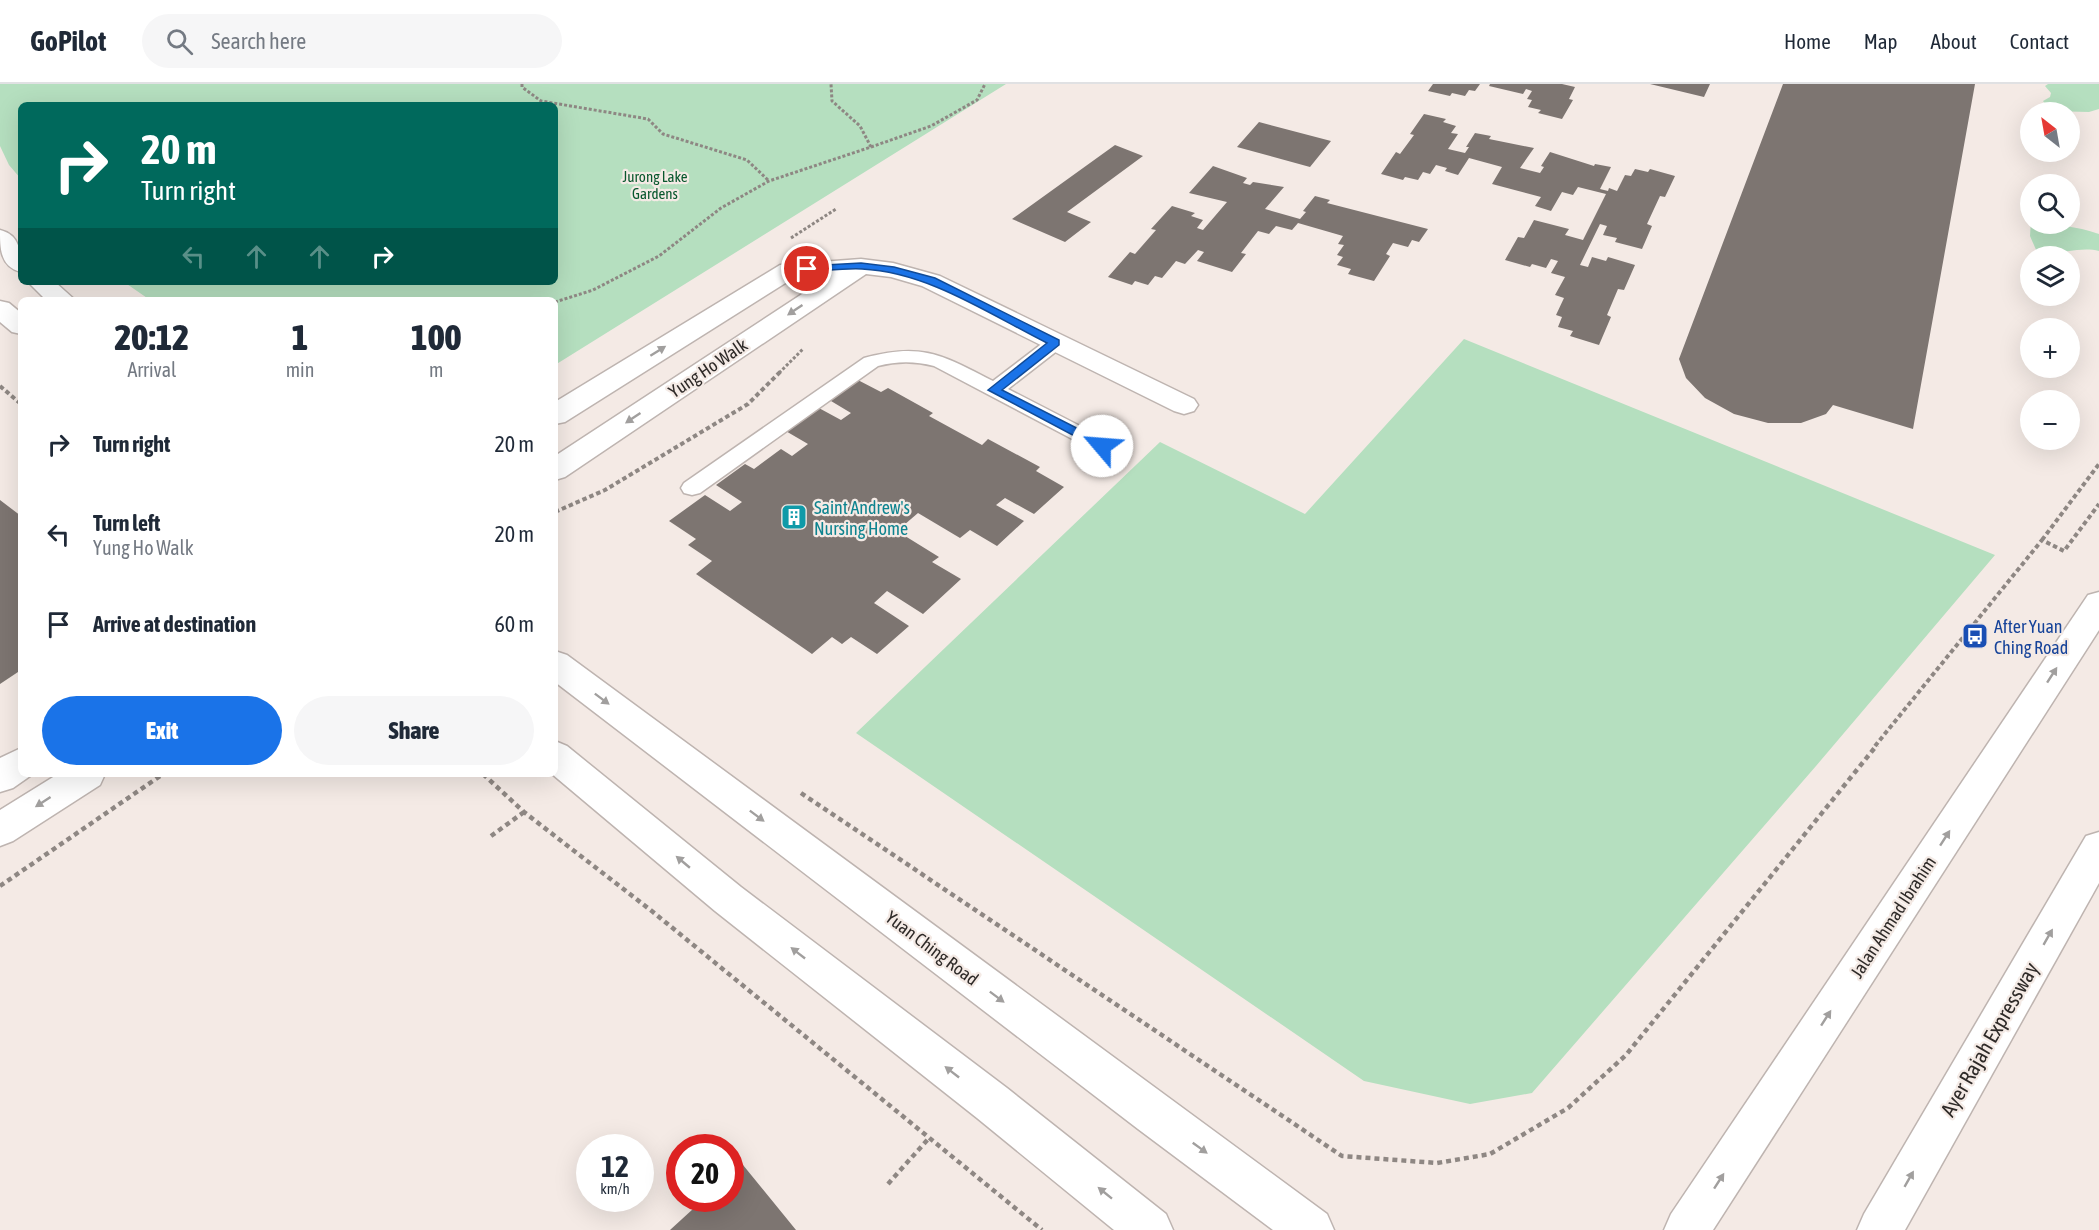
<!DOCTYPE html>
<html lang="en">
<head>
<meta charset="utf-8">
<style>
  :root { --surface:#fff; --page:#f6f6f7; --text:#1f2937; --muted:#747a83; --line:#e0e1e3; --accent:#1a73e8 }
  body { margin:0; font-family:"Asap Condensed",sans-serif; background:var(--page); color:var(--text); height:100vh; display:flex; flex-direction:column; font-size:22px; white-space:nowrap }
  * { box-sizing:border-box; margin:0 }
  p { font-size:20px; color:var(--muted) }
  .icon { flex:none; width:33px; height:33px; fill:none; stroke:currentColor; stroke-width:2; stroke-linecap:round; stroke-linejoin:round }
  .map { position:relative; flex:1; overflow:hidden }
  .sheet { position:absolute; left:18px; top:213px; width:540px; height:480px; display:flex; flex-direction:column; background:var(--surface); border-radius:9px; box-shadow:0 6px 24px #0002 }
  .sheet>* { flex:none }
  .hud { position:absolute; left:18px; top:18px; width:540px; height:183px; border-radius:9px; box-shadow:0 6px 24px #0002; background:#00695c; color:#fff; overflow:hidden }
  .needle { width:39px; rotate:329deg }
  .buttons { position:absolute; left:2020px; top:18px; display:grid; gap:12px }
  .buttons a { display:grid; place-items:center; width:60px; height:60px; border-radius:50%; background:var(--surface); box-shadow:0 6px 24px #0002; font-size:30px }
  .speed { position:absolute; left:576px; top:1050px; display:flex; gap:12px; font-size:30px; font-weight:700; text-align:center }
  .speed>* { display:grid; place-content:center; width:78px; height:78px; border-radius:50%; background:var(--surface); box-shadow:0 6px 24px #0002; line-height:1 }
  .speed small { font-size:15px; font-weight:400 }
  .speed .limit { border:9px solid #d22; background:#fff; color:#111 }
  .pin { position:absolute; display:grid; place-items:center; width:51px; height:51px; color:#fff; margin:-26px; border:3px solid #fff; border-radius:50%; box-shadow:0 2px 6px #0007 }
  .me { position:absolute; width:66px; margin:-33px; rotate:297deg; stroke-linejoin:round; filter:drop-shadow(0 0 4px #0008) }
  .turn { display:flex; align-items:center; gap:21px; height:126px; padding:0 24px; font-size:27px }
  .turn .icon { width:78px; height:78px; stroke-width:2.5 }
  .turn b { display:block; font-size:42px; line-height:51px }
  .lanes { display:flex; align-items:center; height:57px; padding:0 24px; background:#0003; justify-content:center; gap:30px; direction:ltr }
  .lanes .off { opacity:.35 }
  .eta { display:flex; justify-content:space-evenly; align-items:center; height:102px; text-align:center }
  .eta b { font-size:36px; font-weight:800; line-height:42px }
  .primary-button { display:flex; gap:12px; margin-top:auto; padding:12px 24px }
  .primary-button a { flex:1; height:69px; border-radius:36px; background:var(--accent); color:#fff; font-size:24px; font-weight:800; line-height:69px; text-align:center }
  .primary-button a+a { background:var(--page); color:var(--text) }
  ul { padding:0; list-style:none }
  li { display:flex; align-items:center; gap:18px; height:90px; padding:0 24px }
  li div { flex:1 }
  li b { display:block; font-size:22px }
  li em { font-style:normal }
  header { display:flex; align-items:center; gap:36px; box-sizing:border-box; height:84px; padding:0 30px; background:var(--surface); border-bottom:2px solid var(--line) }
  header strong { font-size:28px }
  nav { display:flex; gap:33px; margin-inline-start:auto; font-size:21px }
  .search { width:420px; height:54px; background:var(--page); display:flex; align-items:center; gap:15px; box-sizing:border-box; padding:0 21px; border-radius:33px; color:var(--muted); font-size:22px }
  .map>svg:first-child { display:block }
</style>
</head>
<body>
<header>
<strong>GoPilot</strong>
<div class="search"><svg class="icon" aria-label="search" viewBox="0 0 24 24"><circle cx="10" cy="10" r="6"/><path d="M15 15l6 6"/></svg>Search here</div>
<nav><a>Home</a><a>Map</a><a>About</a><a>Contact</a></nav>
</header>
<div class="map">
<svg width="2099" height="1146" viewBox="0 0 2099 1146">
  <rect width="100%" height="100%" fill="#f4eae5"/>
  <path fill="#b5dfbf" d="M0,0H1006L555,281V216H150L124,198H555V21H21V95L9,81L0,62Z
    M2048,0H2099V25L2089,28L2050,27L2043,17L2050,13L2051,9L2045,2Z
    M2031,136V140C2056,140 2075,142 2099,150V167C2079,162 2058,172 2037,168L2030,152Z
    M1464,255L1995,471L1816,682L1532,1009L1470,1020L1364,997L856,649L1160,358L1305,430Z"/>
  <path fill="#7d7571" d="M1433,0H1480L1475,7L1469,6L1465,12L1452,9L1450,12L1428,7Z
    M1490,0H1562L1575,3L1569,15L1573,16L1562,35L1538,29L1541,26L1528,23L1532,16L1527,15L1532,7L1526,5L1523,10L1489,2Z
    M1650,0H1710L1704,13Z
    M1783,0H1975L1913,345L1833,321L1826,330L1801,339H1768L1734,330L1705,314L1686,294L1679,275Z
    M1424,30L1446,35L1443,38L1456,42L1451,49L1458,50L1448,65L1465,69L1469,63H1466L1475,49L1491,52L1489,55L1534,64L1520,84L1540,89L1544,83L1541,82L1550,68L1594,82L1595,80L1611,83L1600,105L1608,107L1609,104L1617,107L1625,91L1631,92L1635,85L1648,88L1650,85L1675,92L1665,113L1660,112L1647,140L1652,142L1642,165L1615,158L1617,154L1603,151L1607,142L1600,140L1580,181L1588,183L1592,173L1606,177L1608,173L1635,181L1624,206L1618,205L1607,231L1611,233L1599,261L1570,252L1573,247L1558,243L1562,233L1556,231L1564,214L1555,211L1565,193L1551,189L1558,177L1551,175L1546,184L1532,180L1530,183L1505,176L1518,153L1524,154L1534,136L1569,145L1565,151L1583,156L1606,110L1578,103L1573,111L1562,108L1551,127L1535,122L1541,113L1492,100L1502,83L1469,74L1458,91L1445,87L1447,84L1436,81L1430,90L1423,88L1418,96L1405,93L1403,96L1381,90L1396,68L1400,70L1414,51L1410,50Z
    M1259,38L1331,57L1310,83L1237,63Z
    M1115,61L1143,72L1067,128L1091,138L1065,158L1012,135Z
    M1213,82L1247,94L1243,99L1250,101L1253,98L1284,103L1265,125L1300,135L1306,128L1303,127L1315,112L1330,116L1327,119L1428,145L1419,158L1412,156L1408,163L1393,159L1386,170L1390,172L1374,197L1348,190L1351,185L1337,181L1343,173L1337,171L1344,161L1338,160L1343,152L1298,139L1292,146L1276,142L1269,150L1258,147L1241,169L1246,170L1232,188L1197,177L1204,168L1198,166L1185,180L1176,177L1162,194L1155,192L1148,201L1135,197L1132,201L1108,193L1130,168L1135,170L1156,146L1151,145L1172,122L1195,129L1191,132L1203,136L1197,144L1203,146L1227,118L1189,109Z
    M854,294L881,308L888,304L933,329L929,332L982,361L988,355L1040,383L1036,387L1064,403L1034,430L1005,414L996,421L1024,437L997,462L970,446L960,454L918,429L897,447L939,473L932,478L961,495L923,530L887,507L874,519L909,542L877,570L851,553L842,560L832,553L812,570L696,490L712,477L688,461L696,455L669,437L705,411L730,427L742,418L716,401L745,380L754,385L781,365L792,372L808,360L784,346L817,323L841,336L851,329L826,314Z
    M0,416L21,432L19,462L21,586L0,600Z
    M743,1081L796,1146H670L705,1114H730V1092Z"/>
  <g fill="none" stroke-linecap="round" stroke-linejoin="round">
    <g stroke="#beb4b0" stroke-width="3">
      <path id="service" d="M1055,253L1062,255L1065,259L1062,263L1008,305L1109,357L1112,362L1109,367L1102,369L1095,367L934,282C915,277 897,277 878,282L700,409L692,411L684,409L681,404L684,399L864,274C922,258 942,271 993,297L1048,255Z"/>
    </g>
    <g stroke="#beb4b0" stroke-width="3">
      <path id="minor" d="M861,175L893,179L940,192L1194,315L1198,321L1194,327L1184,330L1174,327L922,202L891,193L866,190L565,393L555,396V372L831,191L795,193L565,338L555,340V318L780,181Z
        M21,664V690H33L13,704L0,708V674Z
        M58,690H105L100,701L13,757L0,762V726Z"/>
    </g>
    <g stroke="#beb4b0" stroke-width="3">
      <path id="tertiary" d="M0,146C21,151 21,170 21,188C0,183 0,164 0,146Z
        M28,198H55L75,216H46Z
        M0,217L9,219L21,229V250L12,248L0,238Z
        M555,567L567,571L1327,1130L1334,1146H1273L1138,1045L555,598Z
        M555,657L567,662L741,803L1007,1004L1166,1130L1173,1146H1114L977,1034L715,827L552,690H555Z"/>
    </g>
    <g stroke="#beb4b0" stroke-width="3">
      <path id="primary" d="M2099,508V546L1713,1146H1664L1671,1130L2088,511Z"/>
    </g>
    <g stroke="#beb4b0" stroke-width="3">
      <path id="motorway" d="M2099,748V799L1905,1146H1857L1864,1130L2086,752Z"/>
    </g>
    <path stroke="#8e8783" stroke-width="3" stroke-dasharray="3 2" stroke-linecap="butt" d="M522,0V3L541,17L648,35L663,50L747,76L769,97
      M871,63L931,42L977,16L985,0
      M791,154L836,125
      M555,218L593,206L659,172L721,124L769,97L871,63L860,42L832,17L831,0
      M779,289L803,265"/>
    <path stroke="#8e8783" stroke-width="4" stroke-dasharray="4.5 3" stroke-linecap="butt" d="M0,302L21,320
      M555,428L605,406L748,320L781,287
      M2042,456L2099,380
      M1875,662L2042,456L2064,467L2099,420"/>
    <path stroke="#8e8783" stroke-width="4.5" stroke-dasharray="5 4" stroke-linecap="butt" d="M483,690L524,728L653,828L1042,1146
      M801,709L1342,1072L1437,1079L1490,1070L1568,1024L1626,971L1877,661
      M491,752L524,728
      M0,802L163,690
      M888,1100L929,1054"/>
    <use href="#service" fill="#fff" fill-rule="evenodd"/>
    <use href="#minor" fill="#fff" fill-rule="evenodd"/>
    <use href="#tertiary" fill="#fff" fill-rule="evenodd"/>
    <use href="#primary" fill="#fff" fill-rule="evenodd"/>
    <use href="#motorway" fill="#fff" fill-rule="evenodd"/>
  </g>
  <defs><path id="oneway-solid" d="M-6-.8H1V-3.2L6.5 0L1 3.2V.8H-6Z" transform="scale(1.5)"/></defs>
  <g fill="#a19f9e">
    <use href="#oneway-solid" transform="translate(795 226) rotate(146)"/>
    <use href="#oneway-solid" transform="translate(658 267) rotate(-32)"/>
    <use href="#oneway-solid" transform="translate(633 334) rotate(146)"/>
    <use href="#oneway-solid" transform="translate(2052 591) rotate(-57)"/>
    <use href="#oneway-solid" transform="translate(602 615) rotate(37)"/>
    <use href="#oneway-solid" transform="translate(43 718) rotate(147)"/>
    <use href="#oneway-solid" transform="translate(757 732) rotate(37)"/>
    <use href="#oneway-solid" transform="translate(1945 754) rotate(-57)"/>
    <use href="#oneway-solid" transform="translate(683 778) rotate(-140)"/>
    <use href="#oneway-solid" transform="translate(2048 853) rotate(-60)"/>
    <use href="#oneway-solid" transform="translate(798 869) rotate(-142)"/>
    <use href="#oneway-solid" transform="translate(997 913) rotate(37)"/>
    <use href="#oneway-solid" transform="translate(1826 934) rotate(-57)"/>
    <use href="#oneway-solid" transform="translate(952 988) rotate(-142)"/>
    <use href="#oneway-solid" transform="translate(1200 1064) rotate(36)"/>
    <use href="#oneway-solid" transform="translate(1909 1095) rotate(-60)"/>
    <use href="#oneway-solid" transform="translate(1719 1097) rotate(-57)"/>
    <use href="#oneway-solid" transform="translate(1105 1109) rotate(-141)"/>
  </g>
  <path fill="#1a73e8" stroke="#114b97" stroke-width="1.5" d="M861,179L894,183L935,194L1059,256V261L1002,306L1106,359V364H1097L988,306L1047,259C989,230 928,188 862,185C844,184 825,187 807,188L802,185L807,182Z"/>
  <defs>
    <g id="building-square" transform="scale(1.35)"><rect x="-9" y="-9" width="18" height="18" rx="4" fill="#0f9aa8" stroke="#f4eae5"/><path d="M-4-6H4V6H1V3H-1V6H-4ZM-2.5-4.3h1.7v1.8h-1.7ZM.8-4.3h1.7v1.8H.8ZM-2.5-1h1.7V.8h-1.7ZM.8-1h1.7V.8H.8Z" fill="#fff"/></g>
    <g id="bus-square" transform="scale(1.35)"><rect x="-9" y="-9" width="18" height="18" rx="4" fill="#1a4fb4" stroke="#f4eae5"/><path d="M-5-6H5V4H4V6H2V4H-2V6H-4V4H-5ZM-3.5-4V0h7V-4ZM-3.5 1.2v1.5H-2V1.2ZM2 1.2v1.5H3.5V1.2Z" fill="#fff"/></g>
  </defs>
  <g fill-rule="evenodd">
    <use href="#building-square" x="794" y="433"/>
    <use href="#bus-square" x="1975" y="552"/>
  </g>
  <g text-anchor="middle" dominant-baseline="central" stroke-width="4.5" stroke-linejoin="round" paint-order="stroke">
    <g font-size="15" fill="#08572d" stroke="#f4eae5">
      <text x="655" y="92">Jurong Lake<tspan x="655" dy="17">Gardens</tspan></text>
    </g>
    <g font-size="18" fill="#2e2a28" stroke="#f4eae5">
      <text transform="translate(708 284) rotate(-34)">Yung Ho Walk</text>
      <text transform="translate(1893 833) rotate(-57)">Jalan Ahmad Ibrahim</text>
      <text transform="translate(932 864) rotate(37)">Yuan Ching Road</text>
    </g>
    <g font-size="18" fill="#0d838f" stroke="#f4eae5" text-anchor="start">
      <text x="814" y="423">Saint Andrew's<tspan x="814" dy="21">Nursing Home</tspan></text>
    </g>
    <g font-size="18" fill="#164399" stroke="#f4eae5" text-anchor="start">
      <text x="1994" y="542">After Yuan<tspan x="1994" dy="21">Ching Road</tspan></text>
    </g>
    <g font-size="21" fill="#2e2a28" stroke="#f4eae5">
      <text transform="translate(1989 955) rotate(-60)">Ayer Rajah Expressway</text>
    </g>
  </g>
</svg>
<div class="buttons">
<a><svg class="needle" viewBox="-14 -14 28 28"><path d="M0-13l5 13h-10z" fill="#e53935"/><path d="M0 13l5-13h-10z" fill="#747a83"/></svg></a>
<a><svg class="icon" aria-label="search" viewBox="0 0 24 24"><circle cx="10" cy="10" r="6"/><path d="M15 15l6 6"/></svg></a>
<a><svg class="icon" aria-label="layers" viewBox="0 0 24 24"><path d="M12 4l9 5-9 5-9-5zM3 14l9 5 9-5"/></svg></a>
<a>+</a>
<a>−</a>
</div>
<div class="speed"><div>12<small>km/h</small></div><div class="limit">20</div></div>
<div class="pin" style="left:807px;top:185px;background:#d93025"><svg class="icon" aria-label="arrive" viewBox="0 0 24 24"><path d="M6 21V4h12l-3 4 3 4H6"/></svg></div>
<svg class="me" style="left:1102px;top:362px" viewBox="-20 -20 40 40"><circle r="19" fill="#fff"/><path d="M0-13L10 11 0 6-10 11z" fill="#1a73e8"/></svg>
<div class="hud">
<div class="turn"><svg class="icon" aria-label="right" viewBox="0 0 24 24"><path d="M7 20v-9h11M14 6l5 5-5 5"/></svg><div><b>20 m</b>Turn right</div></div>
<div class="lanes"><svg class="icon off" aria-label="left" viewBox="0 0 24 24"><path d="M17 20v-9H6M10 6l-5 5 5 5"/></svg><svg class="icon off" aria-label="ahead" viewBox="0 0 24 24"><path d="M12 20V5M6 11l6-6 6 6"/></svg><svg class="icon off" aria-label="ahead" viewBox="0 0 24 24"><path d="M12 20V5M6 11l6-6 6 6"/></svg><svg class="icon" aria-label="right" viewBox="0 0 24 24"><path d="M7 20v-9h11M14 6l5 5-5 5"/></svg></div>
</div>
<section class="sheet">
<div class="eta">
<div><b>20:12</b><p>Arrival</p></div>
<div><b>1</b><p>min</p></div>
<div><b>100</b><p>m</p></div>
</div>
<ul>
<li><svg class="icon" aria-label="right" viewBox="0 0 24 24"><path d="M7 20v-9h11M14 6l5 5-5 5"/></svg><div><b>Turn right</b></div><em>20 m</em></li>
<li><svg class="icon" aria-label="left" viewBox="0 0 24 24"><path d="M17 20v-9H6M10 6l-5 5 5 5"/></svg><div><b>Turn left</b><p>Yung Ho Walk</p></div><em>20 m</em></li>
<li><svg class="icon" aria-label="arrive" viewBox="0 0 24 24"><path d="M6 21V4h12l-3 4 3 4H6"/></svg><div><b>Arrive at destination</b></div><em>60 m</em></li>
</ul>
<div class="primary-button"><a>Exit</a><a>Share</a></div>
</section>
</div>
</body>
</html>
